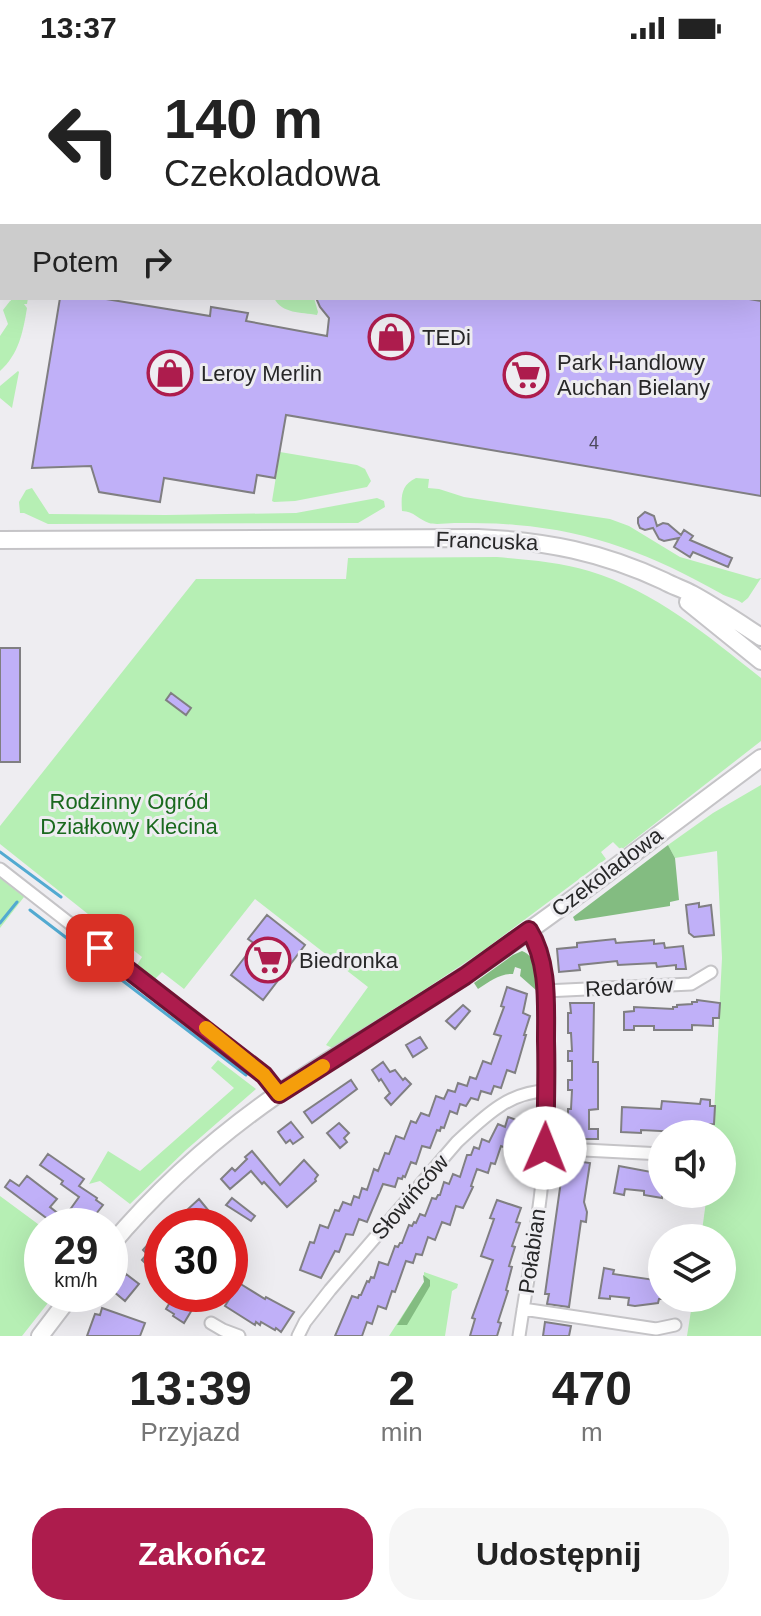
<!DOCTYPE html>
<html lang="pl">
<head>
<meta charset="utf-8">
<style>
  :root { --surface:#fff; --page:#f6f6f6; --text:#222; --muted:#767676; --accent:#ad1c4d }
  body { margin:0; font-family:Arial,sans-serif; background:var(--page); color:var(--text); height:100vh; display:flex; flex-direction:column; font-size:30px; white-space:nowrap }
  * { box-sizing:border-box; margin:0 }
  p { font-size:26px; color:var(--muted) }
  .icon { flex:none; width:44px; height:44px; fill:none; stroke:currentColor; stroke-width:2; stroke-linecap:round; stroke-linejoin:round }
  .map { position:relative; height:1280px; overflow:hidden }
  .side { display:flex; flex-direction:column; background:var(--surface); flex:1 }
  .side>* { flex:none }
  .guide { position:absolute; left:0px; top:0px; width:762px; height:244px; box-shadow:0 8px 32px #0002; background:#fff; color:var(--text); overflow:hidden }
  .buttons { position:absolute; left:648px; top:1064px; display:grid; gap:16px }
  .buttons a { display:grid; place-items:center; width:88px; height:88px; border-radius:50%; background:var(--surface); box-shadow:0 8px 32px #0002; font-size:40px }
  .speed { position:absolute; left:24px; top:1152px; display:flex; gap:16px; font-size:40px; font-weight:700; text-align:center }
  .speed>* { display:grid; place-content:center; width:104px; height:104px; border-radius:50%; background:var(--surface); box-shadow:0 8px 32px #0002; line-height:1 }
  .speed small { font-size:20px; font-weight:400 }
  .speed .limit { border:12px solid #d22; background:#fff; color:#111 }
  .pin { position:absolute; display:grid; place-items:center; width:68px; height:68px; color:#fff; margin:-34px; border-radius:16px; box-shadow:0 4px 12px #0006 }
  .me { position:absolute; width:88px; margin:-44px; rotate:1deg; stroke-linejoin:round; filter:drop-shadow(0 0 6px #0008) }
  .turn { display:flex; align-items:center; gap:28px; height:168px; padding:0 32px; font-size:36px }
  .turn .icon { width:104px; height:104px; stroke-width:2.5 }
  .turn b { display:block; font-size:56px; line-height:68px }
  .then { display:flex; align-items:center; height:76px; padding:0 32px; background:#0003; gap:16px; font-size:30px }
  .eta { display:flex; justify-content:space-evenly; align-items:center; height:136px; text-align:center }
  .eta b { font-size:48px; font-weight:700; line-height:56px }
  .button { display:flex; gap:16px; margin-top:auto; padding:16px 32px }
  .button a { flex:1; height:92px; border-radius:32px; background:var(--accent); color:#fff; font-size:32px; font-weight:700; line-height:92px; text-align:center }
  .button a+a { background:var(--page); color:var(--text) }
  .status { display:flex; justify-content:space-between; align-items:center; height:56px; padding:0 40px; background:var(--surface); direction:ltr }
  .status svg { height:22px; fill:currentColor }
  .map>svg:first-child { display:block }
</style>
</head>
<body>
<div class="status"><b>13:37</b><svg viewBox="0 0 49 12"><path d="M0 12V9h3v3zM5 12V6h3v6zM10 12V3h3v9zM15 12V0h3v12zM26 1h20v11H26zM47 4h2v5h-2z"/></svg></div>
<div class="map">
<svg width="761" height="1280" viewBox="0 0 761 1280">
  <rect width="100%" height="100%" fill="#eeedf1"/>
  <path fill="#b6efb4" d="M10,242H28L27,248H24L27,252C23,276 19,298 0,315V280L8,268L3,254L10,245H11Z
    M274,242H314L318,256L317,259C301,256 282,258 274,242Z
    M18,315L19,316L12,352L0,342V330Z
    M280,396L357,409L365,413L371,425L367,431L295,445L274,446L272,445Z
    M416,422L429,423L428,432L439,433L464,441L610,463L629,470L680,501L757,523L761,522L748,542L742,547C735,542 728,542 720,537C654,500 593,475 516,469C496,467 475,467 454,467C447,467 436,469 429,467C419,464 414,455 402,455C401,440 401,429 416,422Z
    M32,432L49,458L166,459L296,457L377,442L384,445L385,451L358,467L48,468L24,457H20L19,446L26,434Z
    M497,501C528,504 559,506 589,515C655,535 708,580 761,622V685L621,794L613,786L601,796L606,803L484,894L424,934L332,992L326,989L368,931L255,843L184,933L162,916L155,923L137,909L142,901L0,788V770L196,523H346L348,502Z
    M761,729V1280H687L693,1242H722V1182H701L707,1138H722V1078H713L722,902L717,795L675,802L668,789L713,757Z
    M0,822L24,841L0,872Z
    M218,1004L256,1033L186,1094L130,1148L100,1125L89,1128L108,1095L140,1115L234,1032L211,1012Z
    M0,1140L42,1171V1238H55L22,1280H0Z
    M424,1216L458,1228L457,1232L452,1235L445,1280H389L424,1226Z"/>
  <path fill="#83bc81" d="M668,789L675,802L679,844L670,846V850L575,865L573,861Z
    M522,895C538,901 536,921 537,935L520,920L521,913L515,911L513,918C500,917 489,926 478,933L474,927L513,899Z
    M423,1219L430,1224V1230L407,1269H397L424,1226Z"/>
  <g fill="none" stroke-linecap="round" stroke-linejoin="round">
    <path stroke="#52aad1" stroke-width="3" d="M0,796L61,841
      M30,854L246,1019
      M0,867L17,846"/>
  </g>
  <path fill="#c0b0f8" stroke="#807f82" stroke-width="2" d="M60,242H100L210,260L211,251L248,257L246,265L327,280L329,262L320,251L316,242H743L761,245V440L286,359L275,422L257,419L254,437L164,422L160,446L99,436L91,410L32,412Z
    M645,456L654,460L657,470L663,467L668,468L681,479L684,474L693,480L690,484L732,502L728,511L693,496L690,501L674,491L679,482L664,485L659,483L653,472L645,474L640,472L638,467V462Z
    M0,592H20V706H0Z
    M171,637L191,652L186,659L166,644Z
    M699,847V851L711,849L714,879L694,881L689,877L686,849Z
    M267,859L305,889L263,944L231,919L255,888L248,883Z
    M615,883L616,887L654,884V888L664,887L665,892L683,890L686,913H676V909L657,911L656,907L618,909L617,905L579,909L580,914L559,916L557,893L577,891V887Z
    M507,931L527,938L523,957L530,960L524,979H526L515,1017L507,1014L501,1032L494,1030L491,1038L481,1035L478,1044L471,1042L466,1050L460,1048L457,1058L450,1055L444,1072L441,1071L440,1075L437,1074L430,1092L422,1090L416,1108L411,1106L405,1121L403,1120L402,1123L398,1122L395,1131L383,1128L367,1166L359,1163L353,1179L346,1178L339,1196L335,1195L321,1222L300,1214L310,1186L314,1187L320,1169L328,1172L335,1154L339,1155L343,1146L351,1149L354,1140L359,1142L362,1132L367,1134L374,1113L378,1115L385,1097L389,1098L396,1080L404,1083L411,1065L416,1067L421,1057L429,1060L436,1040L444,1043L448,1034L455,1036L458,1027L467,1030L470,1021L476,1023L483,1005L491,1008L501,980L494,978L504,951L501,950Z
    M697,944L720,947L719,962H713V970L692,969V974H654V970H634V974H624V956L634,955V951L673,953V951H677V949L692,948V946H697Z
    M570,947H594L593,1006H598V1053L589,1054V1073H598V1083H568V1053H571L572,1034H568V1024H572V1005H568V995H572L571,977H568V957H571Z
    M463,949L470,955L455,973L446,965Z
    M420,981L427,992L413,1001L406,989Z
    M383,1006L390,1016L395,1014L403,1024L405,1022L411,1028L391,1049L385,1042L390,1037L381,1023L379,1025L372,1014Z
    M351,1024L357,1033L312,1067L304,1056Z
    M701,1043L710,1044V1050H715L714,1068L685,1069V1072H680V1076L641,1074V1077L621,1076L622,1051L661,1053L662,1045L700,1048Z
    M508,1061L528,1068L520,1086L510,1083L506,1092L501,1090L495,1108L491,1107L488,1117L477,1113L471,1130L473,1131L463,1152L456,1150L450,1169L442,1166L435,1184L428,1181L422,1199L416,1198L413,1207L406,1205L395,1236L392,1235L386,1253L378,1250L372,1268L367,1266L362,1280H335L352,1240L358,1242L359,1239H361L367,1225L369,1226L371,1221L374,1222L379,1206L388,1209L395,1190L398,1191L400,1187H402L409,1169L412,1170L414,1166L416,1167L420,1158L425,1160L432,1142L436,1143L438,1139H440L444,1126L449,1128L453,1118L460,1121L467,1099H471L474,1091L479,1093L482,1083L489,1086L498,1068L505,1071Z
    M291,1066L303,1081L293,1088L290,1084L286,1087L278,1076Z
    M339,1067L349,1077L344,1082L347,1086L340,1092L327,1077Z
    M252,1095L280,1129L304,1104L318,1119L315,1123L316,1125L287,1151L264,1126L262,1128L251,1115L230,1133L221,1123L232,1112L235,1115L247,1103L245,1101Z
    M48,1098L84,1123L79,1130L97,1142L96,1144L103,1149L96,1158L99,1160L91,1170H57L5,1131L10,1124L19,1130L27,1120L57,1143L50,1151L64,1162L79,1141L61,1128L63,1125L40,1109Z
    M568,1104L590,1107L584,1146L587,1156L586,1166L581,1165L569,1251L547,1248L549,1238H545L561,1125L563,1113L567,1114Z
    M619,1110L662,1118V1142L644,1139V1135L625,1133L624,1139L614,1137Z
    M232,1142L255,1160L251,1165L226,1149Z
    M199,1143L208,1154L197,1164L188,1153Z
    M497,1144L521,1152L516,1166L520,1167L512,1190L515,1191L509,1210L512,1211L506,1234L508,1235L498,1266L501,1267L497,1280H470L475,1263L472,1262L493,1204L481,1200L494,1163L490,1162Z
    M162,1178V1209L155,1217L142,1204L147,1198L143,1194L150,1186L152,1188Z
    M604,1212L614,1214L613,1218L662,1225V1243H659L658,1247L635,1250L628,1249L629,1242L610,1240V1243L599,1242Z
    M126,1218L139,1228L125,1245L113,1235Z
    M239,1227L265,1243L266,1241L294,1256L281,1276L276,1272L275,1274L261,1266L260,1269L256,1266L255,1269L225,1250Z
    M175,1238H181L196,1247L184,1267L173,1260L174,1258L166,1253Z
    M102,1252L145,1267L140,1280H87L95,1258L100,1259Z
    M545,1266L571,1270L569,1280H543Z"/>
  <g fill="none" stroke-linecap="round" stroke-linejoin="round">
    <g stroke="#c5c4c7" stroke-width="15">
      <path id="street" d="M0,813L264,1019L279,1038
        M545,935L691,928L711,916
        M545,1092L662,1098
        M523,1253L656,1273L675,1269
        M211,1267L223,1274L239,1280
        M298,1280L305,1266L330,1234L457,1086C484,1061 508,1036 546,1035
        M519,1280C528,1218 541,1155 545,1092C548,1055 547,1018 546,981C546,946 549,905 529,874"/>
    </g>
    <g stroke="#c5c4c7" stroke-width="20">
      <path id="secondary" d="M0,484L478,482C546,485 602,496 664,525C673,530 683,533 692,538C716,551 738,566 761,581
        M688,546L761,605
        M110,1190C157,1134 215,1082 275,1040C336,997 403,962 464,920C566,851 662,775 761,702
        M40,1280L72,1238"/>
    </g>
    <g stroke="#c5c4c7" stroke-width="22">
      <path id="primary" d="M77,2L81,0
        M104,2L108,0
        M0,44L2,43
        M0,59L2,57"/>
    </g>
    <use href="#street" stroke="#fff" stroke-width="11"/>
    <use href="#secondary" stroke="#fff" stroke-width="16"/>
    <use href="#primary" stroke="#fff" stroke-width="18"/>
  </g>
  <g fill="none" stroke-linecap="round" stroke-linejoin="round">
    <g stroke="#701232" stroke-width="20">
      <path id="route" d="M100,892L264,1019L279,1038L465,920L529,874C549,906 546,948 546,985C547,1020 546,1056 545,1092"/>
    </g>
    <use href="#route" stroke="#ad1c4d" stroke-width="14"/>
    <path stroke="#f59e0b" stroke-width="14" d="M206,972L264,1019L279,1038L323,1010"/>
  </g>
  <defs>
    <g id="shop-ring" transform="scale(2.3)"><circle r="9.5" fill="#eeedf1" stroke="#ad1c4d" stroke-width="1.5"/><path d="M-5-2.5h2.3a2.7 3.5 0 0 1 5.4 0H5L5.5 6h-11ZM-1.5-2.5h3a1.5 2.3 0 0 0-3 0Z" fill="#ad1c4d"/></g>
    <g id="supermarket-ring" transform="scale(2.3)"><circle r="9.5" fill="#eeedf1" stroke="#ad1c4d" stroke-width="1.5"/><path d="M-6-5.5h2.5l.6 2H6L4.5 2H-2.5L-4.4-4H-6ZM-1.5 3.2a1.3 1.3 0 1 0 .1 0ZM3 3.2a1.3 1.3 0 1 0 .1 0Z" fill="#ad1c4d"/></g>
  </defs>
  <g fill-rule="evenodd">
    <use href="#shop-ring" x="391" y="281"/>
    <use href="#shop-ring" x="170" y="317"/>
    <use href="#supermarket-ring" x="526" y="319"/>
    <use href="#supermarket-ring" x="268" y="904"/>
  </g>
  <g text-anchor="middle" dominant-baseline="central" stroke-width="6" stroke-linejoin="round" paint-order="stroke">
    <g font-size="18" fill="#4d495c">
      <text x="594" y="387">4</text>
    </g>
    <g font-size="22" fill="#272728" stroke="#eeedf1" text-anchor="start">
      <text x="422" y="281">TEDi</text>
      <text x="557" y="306">Park Handlowy<tspan x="557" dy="25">Auchan Bielany</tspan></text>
      <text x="201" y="317">Leroy Merlin</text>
      <text x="299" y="904">Biedronka</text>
    </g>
    <g font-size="22" fill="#272728" stroke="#eeedf1">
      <text transform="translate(487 485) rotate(2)">Francuska</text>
      <text transform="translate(607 816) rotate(-37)">Czekoladowa</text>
      <text transform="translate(629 931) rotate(-3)">Redarów</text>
      <text transform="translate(410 1141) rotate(-49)">Słowińców</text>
      <text transform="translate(532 1195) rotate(-82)">Połabian</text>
    </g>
    <g font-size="22" fill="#1a691e" stroke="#eeedf1">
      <text x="129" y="745">Rodzinny Ogród<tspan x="129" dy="25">Działkowy Klecina</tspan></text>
    </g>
  </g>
</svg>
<div class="buttons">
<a><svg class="icon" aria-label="sound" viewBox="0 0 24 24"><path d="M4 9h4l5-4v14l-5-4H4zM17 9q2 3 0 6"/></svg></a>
<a><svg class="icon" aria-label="layers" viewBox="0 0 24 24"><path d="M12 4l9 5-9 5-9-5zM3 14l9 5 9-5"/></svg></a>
</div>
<div class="speed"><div>29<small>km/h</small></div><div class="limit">30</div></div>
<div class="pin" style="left:100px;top:892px;background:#d93025"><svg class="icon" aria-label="arrive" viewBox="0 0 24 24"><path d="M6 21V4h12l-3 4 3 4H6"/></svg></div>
<svg class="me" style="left:545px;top:1092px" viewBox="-20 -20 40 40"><circle r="19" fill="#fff"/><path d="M0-13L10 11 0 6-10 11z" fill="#ad1c4d"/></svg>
<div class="guide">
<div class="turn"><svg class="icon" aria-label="left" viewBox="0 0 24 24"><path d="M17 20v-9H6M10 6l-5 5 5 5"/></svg><div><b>140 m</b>Czekoladowa</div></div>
<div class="then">Potem<svg class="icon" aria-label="right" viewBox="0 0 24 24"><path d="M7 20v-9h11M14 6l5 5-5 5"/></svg></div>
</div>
</div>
<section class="side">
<div class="eta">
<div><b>13:39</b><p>Przyjazd</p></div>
<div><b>2</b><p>min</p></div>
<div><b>470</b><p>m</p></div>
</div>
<div class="button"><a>Zakończ</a><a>Udostępnij</a></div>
</section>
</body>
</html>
